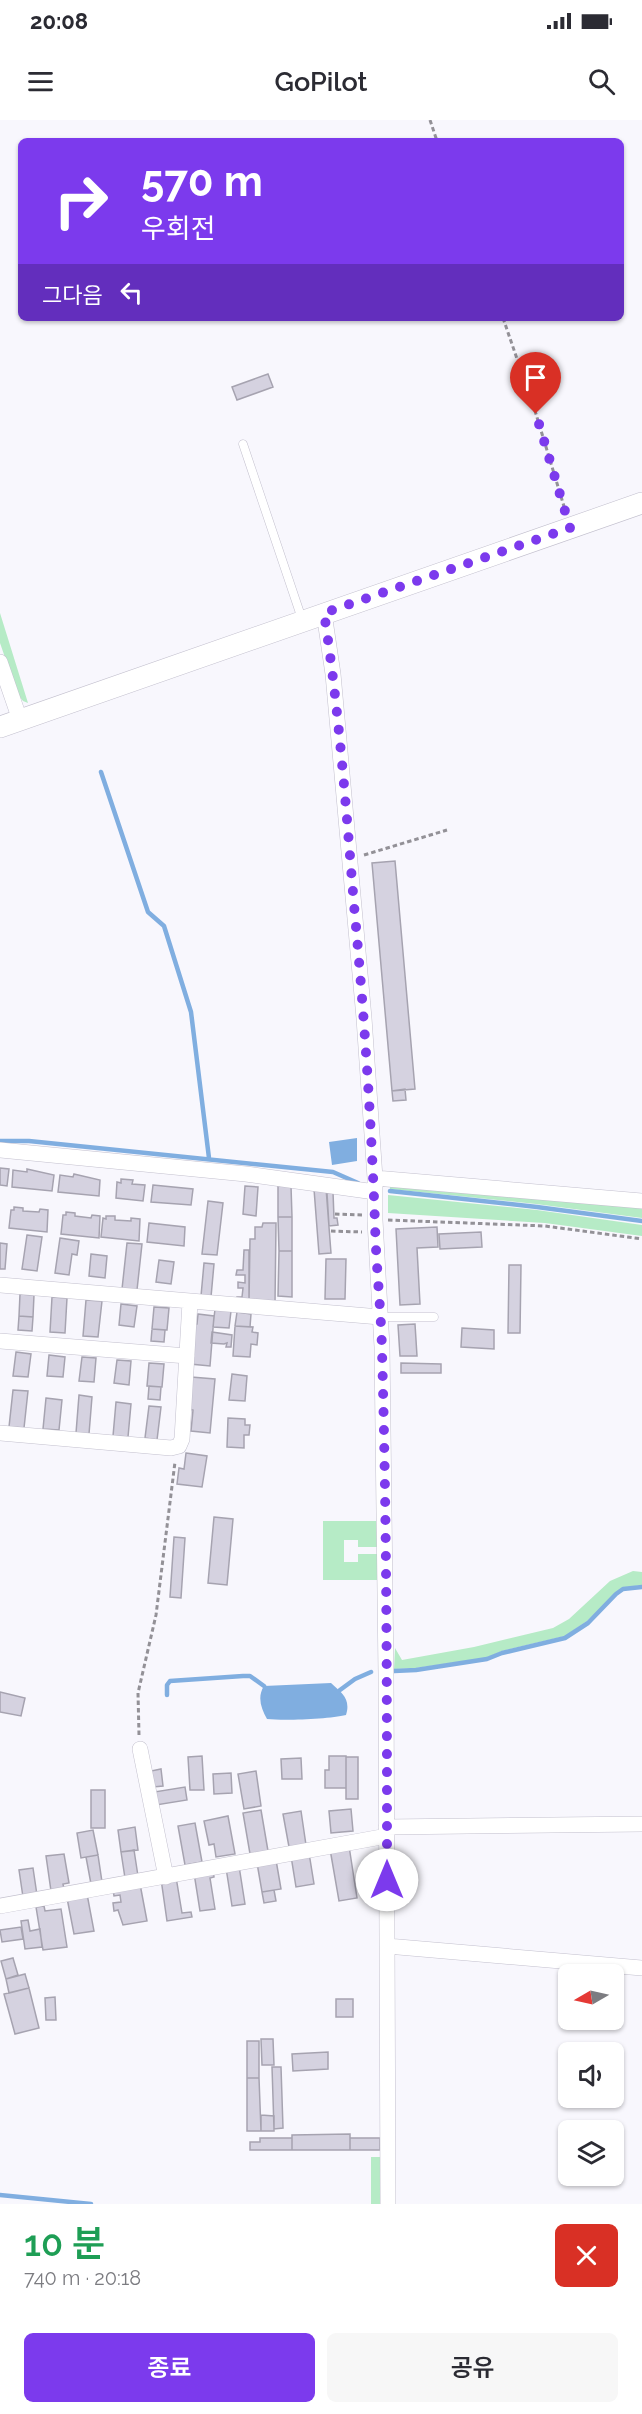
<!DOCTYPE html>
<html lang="ko">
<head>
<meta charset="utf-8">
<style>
  :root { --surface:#fff; --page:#f7f7f7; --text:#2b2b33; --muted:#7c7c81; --accent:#7c3aed }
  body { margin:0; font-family:Raleway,"Noto Sans KR",sans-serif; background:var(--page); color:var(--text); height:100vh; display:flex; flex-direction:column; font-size:22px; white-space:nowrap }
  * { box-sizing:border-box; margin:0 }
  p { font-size:20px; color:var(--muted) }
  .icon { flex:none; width:33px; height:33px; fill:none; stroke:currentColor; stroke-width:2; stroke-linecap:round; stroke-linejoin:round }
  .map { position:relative; height:2084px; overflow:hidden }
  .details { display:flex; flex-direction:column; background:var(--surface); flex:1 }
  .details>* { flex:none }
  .banner { position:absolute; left:18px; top:18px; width:606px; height:183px; border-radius:9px; box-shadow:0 2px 4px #0004; background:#7c3aed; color:#fff; overflow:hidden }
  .needle { width:39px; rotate:261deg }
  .tools { position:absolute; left:558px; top:1844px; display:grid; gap:12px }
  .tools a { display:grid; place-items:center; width:66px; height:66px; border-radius:9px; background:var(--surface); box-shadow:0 2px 4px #0004; font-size:30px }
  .pin { position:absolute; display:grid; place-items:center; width:51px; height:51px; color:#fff; margin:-62px -26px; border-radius:50% 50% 50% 0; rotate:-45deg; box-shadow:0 0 6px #0007 }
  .pin .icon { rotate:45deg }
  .me { position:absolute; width:66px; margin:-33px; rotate:0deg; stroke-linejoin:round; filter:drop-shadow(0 0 4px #0008) }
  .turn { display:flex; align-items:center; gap:21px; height:126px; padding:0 24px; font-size:27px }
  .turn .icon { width:78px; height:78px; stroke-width:2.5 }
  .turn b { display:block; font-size:42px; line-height:51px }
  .then { display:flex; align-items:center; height:57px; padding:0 24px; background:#0003; gap:12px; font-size:22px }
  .round { display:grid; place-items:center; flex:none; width:63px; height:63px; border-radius:9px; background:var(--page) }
  .head { display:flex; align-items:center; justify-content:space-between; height:102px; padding:0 24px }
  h1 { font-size:36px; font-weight:600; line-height:45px; color:#1e9e55 }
  .button { display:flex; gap:12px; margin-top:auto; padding:12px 24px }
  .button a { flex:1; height:69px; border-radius:9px; background:var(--accent); color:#fff; font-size:24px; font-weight:600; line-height:69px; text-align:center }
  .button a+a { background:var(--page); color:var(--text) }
  .status { display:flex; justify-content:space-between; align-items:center; height:42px; padding:0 30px; background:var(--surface); direction:ltr }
  .status svg { height:16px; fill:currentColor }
  header { display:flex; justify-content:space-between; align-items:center; height:78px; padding:0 24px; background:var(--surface); font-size:27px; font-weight:600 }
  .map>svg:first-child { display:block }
</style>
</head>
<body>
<div class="status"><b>20:08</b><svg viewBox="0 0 49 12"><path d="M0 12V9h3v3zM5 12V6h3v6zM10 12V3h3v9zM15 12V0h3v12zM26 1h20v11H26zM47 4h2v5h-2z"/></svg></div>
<header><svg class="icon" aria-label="menu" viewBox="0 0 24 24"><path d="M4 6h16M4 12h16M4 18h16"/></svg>GoPilot<svg class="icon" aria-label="search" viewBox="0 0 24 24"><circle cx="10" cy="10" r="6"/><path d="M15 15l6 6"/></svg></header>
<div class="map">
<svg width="642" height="2084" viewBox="0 0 642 2084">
  <rect width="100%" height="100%" fill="#f8f7fd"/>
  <path fill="#b6ebc6" d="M0,493L28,583L23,581L18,575L0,523Z
    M390,1064L642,1086V1098L536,1084L390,1069Z
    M388,1075L537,1090L642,1105V1116L545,1103L388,1093Z
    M323,1401H379V1427H358V1420H344V1442H358V1434H379L380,1460H323Z
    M633,1451L642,1452V1465L622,1468L587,1501L565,1516L502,1531L486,1538L416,1548L394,1549L395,1528L402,1540L474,1527L553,1508L569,1499L610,1461Z
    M371,2037H381L382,2084H371Z"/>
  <path fill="#80aee0" d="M357,1018V1041L332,1045L329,1022Z
    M331,1563C342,1573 351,1579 346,1595C329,1599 285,1601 267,1599C261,1588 257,1577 264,1566Z"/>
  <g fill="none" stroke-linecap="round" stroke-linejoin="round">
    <path stroke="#80aee0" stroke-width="4.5" d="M101,652L148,792L164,806L191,892L209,1038
      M0,1021H29L333,1052L358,1063
      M390,1071L537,1087L642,1101
      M394,1551L416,1550L487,1539L502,1533L565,1518L588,1503L616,1474L623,1469L642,1467
      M340,1570L355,1559L371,1552
      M167,1575V1565L170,1561L243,1556H250L264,1566
      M0,2075L91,2084"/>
  </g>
  <path fill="#d5d2e0" stroke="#a6a3b0" stroke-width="1.5" d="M268,254L273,267L237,280L232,267Z
    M395,741L415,969L392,971L372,743Z
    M405,969L406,980L393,981L392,971Z
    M0,1048L9,1049L7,1066L0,1065Z
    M27,1049L54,1055L52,1071L12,1067L13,1050L27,1052Z
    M74,1054L100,1060L99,1076L58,1072L60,1055L73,1057Z
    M121,1059L133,1060L132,1064L145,1065L143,1081L116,1078L117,1062L121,1063Z
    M153,1065L193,1069L191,1085L151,1082Z
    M245,1066L258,1067L256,1096L243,1094Z
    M278,1066H291L292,1097H278Z
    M326,1068L331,1133L319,1134L314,1069Z
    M333,1072L334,1098H337L338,1105L329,1106L327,1073Z
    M208,1081L223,1083L217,1135L202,1134Z
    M14,1087L23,1088V1091L39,1092L40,1089L48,1090L47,1112L9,1108L11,1090H14Z
    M66,1092L75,1093V1096L91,1098L92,1095L100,1096L99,1118L61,1114L63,1095H66Z
    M106,1096H115V1100L131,1101V1098L140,1099L139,1121L101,1117L103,1098L106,1099Z
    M278,1097H292V1131H279Z
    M149,1103L185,1107L184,1126L147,1122Z
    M263,1103H276L275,1184L249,1183L250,1119H255V1107H262Z
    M437,1107L438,1127L417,1128L420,1184L400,1185L396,1109Z
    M481,1112L482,1127L440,1129L439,1114Z
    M27,1115L42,1117L37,1151L22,1149Z
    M60,1118L79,1121L77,1135L72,1134L69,1155L55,1153Z
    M0,1123L7,1124L5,1149H0Z
    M127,1123L142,1124L137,1170L122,1169Z
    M244,1130H249V1183H237V1177H242L243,1168H238V1162L245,1163V1155H236L237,1150H243Z
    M279,1131H292V1177L278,1176Z
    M91,1134L107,1136L105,1158L89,1156Z
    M326,1139H346L345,1179H325Z
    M159,1140L174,1142L171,1164L156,1162Z
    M204,1143L214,1144L211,1177L201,1176Z
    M509,1145H521L520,1213H508Z
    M20,1174L34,1175L33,1197L19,1196Z
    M52,1177L67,1178L65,1213L50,1212Z
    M86,1180L102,1181L98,1217L83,1216Z
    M121,1184L137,1186L134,1207L119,1205Z
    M154,1187L169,1188L167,1210L152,1209Z
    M215,1189L231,1191L229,1208L213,1207Z
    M237,1192L251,1194L250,1207L235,1206Z
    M198,1194L214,1196L210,1246L190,1244L194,1204H197Z
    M19,1196L33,1197L32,1211L18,1210Z
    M415,1204L417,1236H400L398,1205Z
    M235,1206L253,1207L252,1212L258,1213L257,1225L251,1224L250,1237L233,1236Z
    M462,1208L494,1210V1229L461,1227Z
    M152,1209L165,1210L164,1222L151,1221Z
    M212,1212L232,1215L231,1227H226L227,1223L224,1224L211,1223Z
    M16,1232L31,1234L28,1257L13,1256Z
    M49,1235L65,1237L63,1257L47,1256Z
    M82,1237L96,1238L94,1262L79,1261Z
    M117,1240L131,1241L129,1265L114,1263Z
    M149,1243L164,1244L162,1267L147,1266Z
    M401,1243L441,1244V1253H401Z
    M232,1254L247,1256L245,1281L229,1280Z
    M191,1257L215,1259L210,1313L191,1311L193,1290L188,1289Z
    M149,1266L161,1267L160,1280L148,1279Z
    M13,1270L28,1271L24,1308L9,1307Z
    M79,1275L92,1277L89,1314L76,1313Z
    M46,1278L62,1280L59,1310L43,1309Z
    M116,1282L131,1284L128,1317L113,1316Z
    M149,1286L161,1287L157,1320L145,1318Z
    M228,1298L245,1299V1305H250L249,1315H244V1328L227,1327Z
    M186,1333L207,1336L202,1367L177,1364L179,1348L184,1349Z
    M214,1397L233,1399L227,1465L208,1463Z
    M174,1417L185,1418L181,1478L170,1477Z
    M0,1572L25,1578L21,1596L0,1592Z
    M202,1636L204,1670H190L188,1637Z
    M329,1636H346V1668H325V1650H329Z
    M346,1637H358V1679H346Z
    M301,1638L302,1659H282L281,1639Z
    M161,1649L163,1666L153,1667L151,1651Z
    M256,1651L261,1686L244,1689L238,1654Z
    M231,1653L232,1673L214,1674L213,1654Z
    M185,1667L187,1680L156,1685L154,1672Z
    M91,1670H105V1708H91Z
    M351,1689L353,1711L331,1713L329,1691Z
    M261,1690L268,1731L250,1734L243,1693Z
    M301,1691L306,1725L289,1727L283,1694Z
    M228,1696L235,1734L216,1737L214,1724L209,1725L204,1701Z
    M195,1703L202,1742L185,1745L178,1706Z
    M135,1707L138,1730L121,1732L118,1710Z
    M93,1710L98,1735L81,1738L77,1713Z
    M349,1726L357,1778L339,1781L330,1729Z
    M134,1730L138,1756L125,1758L121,1732Z
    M309,1733L314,1764L296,1767L291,1736Z
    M64,1734L69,1763L63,1764L64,1769L51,1771L46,1736Z
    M98,1735L102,1762L91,1764L86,1737Z
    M276,1740L281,1769L262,1772L257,1743Z
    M239,1746L245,1784L232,1786L226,1748Z
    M33,1748L37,1775L23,1777L19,1750Z
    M213,1750L214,1757L210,1758L215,1789L200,1791L194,1753Z
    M176,1757L182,1793L191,1792L192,1797L167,1801L161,1759Z
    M140,1764L147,1801L123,1805L118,1790L114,1791L113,1783L121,1782L120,1775L114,1776L113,1769Z
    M274,1770L276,1781L264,1783L262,1772Z
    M87,1774L94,1811L74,1814L67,1778Z
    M44,1786L45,1791L61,1789L67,1827L43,1830L36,1787Z
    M28,1800L30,1811L40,1809L42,1827L25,1829L21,1801Z
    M21,1807L23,1819L2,1822L0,1810Z
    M13,1838L18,1855L6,1859L1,1841Z
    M25,1854L29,1868L9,1873L6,1859Z
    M29,1868L39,1908L15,1914L4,1874Z
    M55,1877L56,1900H46L45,1878Z
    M336,1879H353V1897H336Z
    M261,1919H273L274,1945H262Z
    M247,1921H259V1958H247Z
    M328,1932V1949L293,1951L292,1934Z
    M272,1947H281L283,2008L274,2009Z
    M247,1958H259L261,2011H247Z
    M261,1995L274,1996V2011H261Z
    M350,2014V2030H292V2015Z
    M260,2018H292V2030H250V2022H260Z
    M350,2018H380V2030H350Z"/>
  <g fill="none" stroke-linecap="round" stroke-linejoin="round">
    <g stroke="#c3c0ce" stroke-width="9">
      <path id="service" d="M243,324L302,499
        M380,1197H434"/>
    </g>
    <g stroke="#c3c0ce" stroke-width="16">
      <path id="minor" d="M324,493L333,554L364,898L375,1058V1100L382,1227L386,1555L388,2084
        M0,542L20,600
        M0,1030L246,1054L375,1072
        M375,1058L642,1081
        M0,1165L380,1197
        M0,1221L187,1236
        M0,1313L171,1328L179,1326L182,1319L190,1182
        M140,1629L166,1757
        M386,1707L642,1704
        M0,1786L387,1716
        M387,1826L642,1848"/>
    </g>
    <g stroke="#c3c0ce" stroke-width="22">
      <path id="secondary" d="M0,607L642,383"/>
    </g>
    <path stroke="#939197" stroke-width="3" stroke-dasharray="4.5 3" stroke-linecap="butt" d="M430,0L437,21
      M503,198L536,294L566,393
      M364,735L447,710
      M335,1094L363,1095
      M388,1100L545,1106L642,1119
      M331,1111L362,1112
      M139,1615L138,1573L156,1495L175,1342"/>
    <use href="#service" stroke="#fff" stroke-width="8"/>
    <use href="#minor" stroke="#fff" stroke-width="15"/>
    <use href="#secondary" stroke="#fff" stroke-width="21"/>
  </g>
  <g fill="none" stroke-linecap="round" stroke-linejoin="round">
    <path stroke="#7c3aed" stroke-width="10" stroke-dasharray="0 18" d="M387,1760C387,1584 387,1407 382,1231C381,1188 376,1146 375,1103C371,997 364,891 354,785C346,688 339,590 324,493L570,408L536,294"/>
  </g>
</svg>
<div class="tools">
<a><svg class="needle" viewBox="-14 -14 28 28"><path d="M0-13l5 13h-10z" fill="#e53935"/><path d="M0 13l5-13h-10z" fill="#7c7c81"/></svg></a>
<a><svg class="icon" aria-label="sound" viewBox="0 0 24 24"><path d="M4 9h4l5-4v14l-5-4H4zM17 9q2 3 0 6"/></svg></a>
<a><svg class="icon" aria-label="layers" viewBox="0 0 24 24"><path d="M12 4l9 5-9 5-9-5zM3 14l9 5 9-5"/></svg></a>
</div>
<div class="pin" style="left:536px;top:294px;background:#d93025"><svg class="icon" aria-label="arrive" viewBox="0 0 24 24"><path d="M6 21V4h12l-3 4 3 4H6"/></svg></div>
<svg class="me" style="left:387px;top:1760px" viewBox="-20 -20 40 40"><circle r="19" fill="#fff"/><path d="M0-13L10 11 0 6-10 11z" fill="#7c3aed"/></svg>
<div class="banner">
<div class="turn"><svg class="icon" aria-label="right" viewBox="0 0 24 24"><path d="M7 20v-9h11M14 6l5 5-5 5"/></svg><div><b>570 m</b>우회전</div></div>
<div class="then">그다음<svg class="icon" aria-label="left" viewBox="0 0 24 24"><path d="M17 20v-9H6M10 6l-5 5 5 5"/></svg></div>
</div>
</div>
<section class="details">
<div class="head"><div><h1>10 분</h1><p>740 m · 20:18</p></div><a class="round" style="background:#d93025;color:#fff"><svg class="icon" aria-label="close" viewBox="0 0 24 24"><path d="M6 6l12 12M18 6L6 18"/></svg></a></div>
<div class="button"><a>종료</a><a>공유</a></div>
</section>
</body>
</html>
